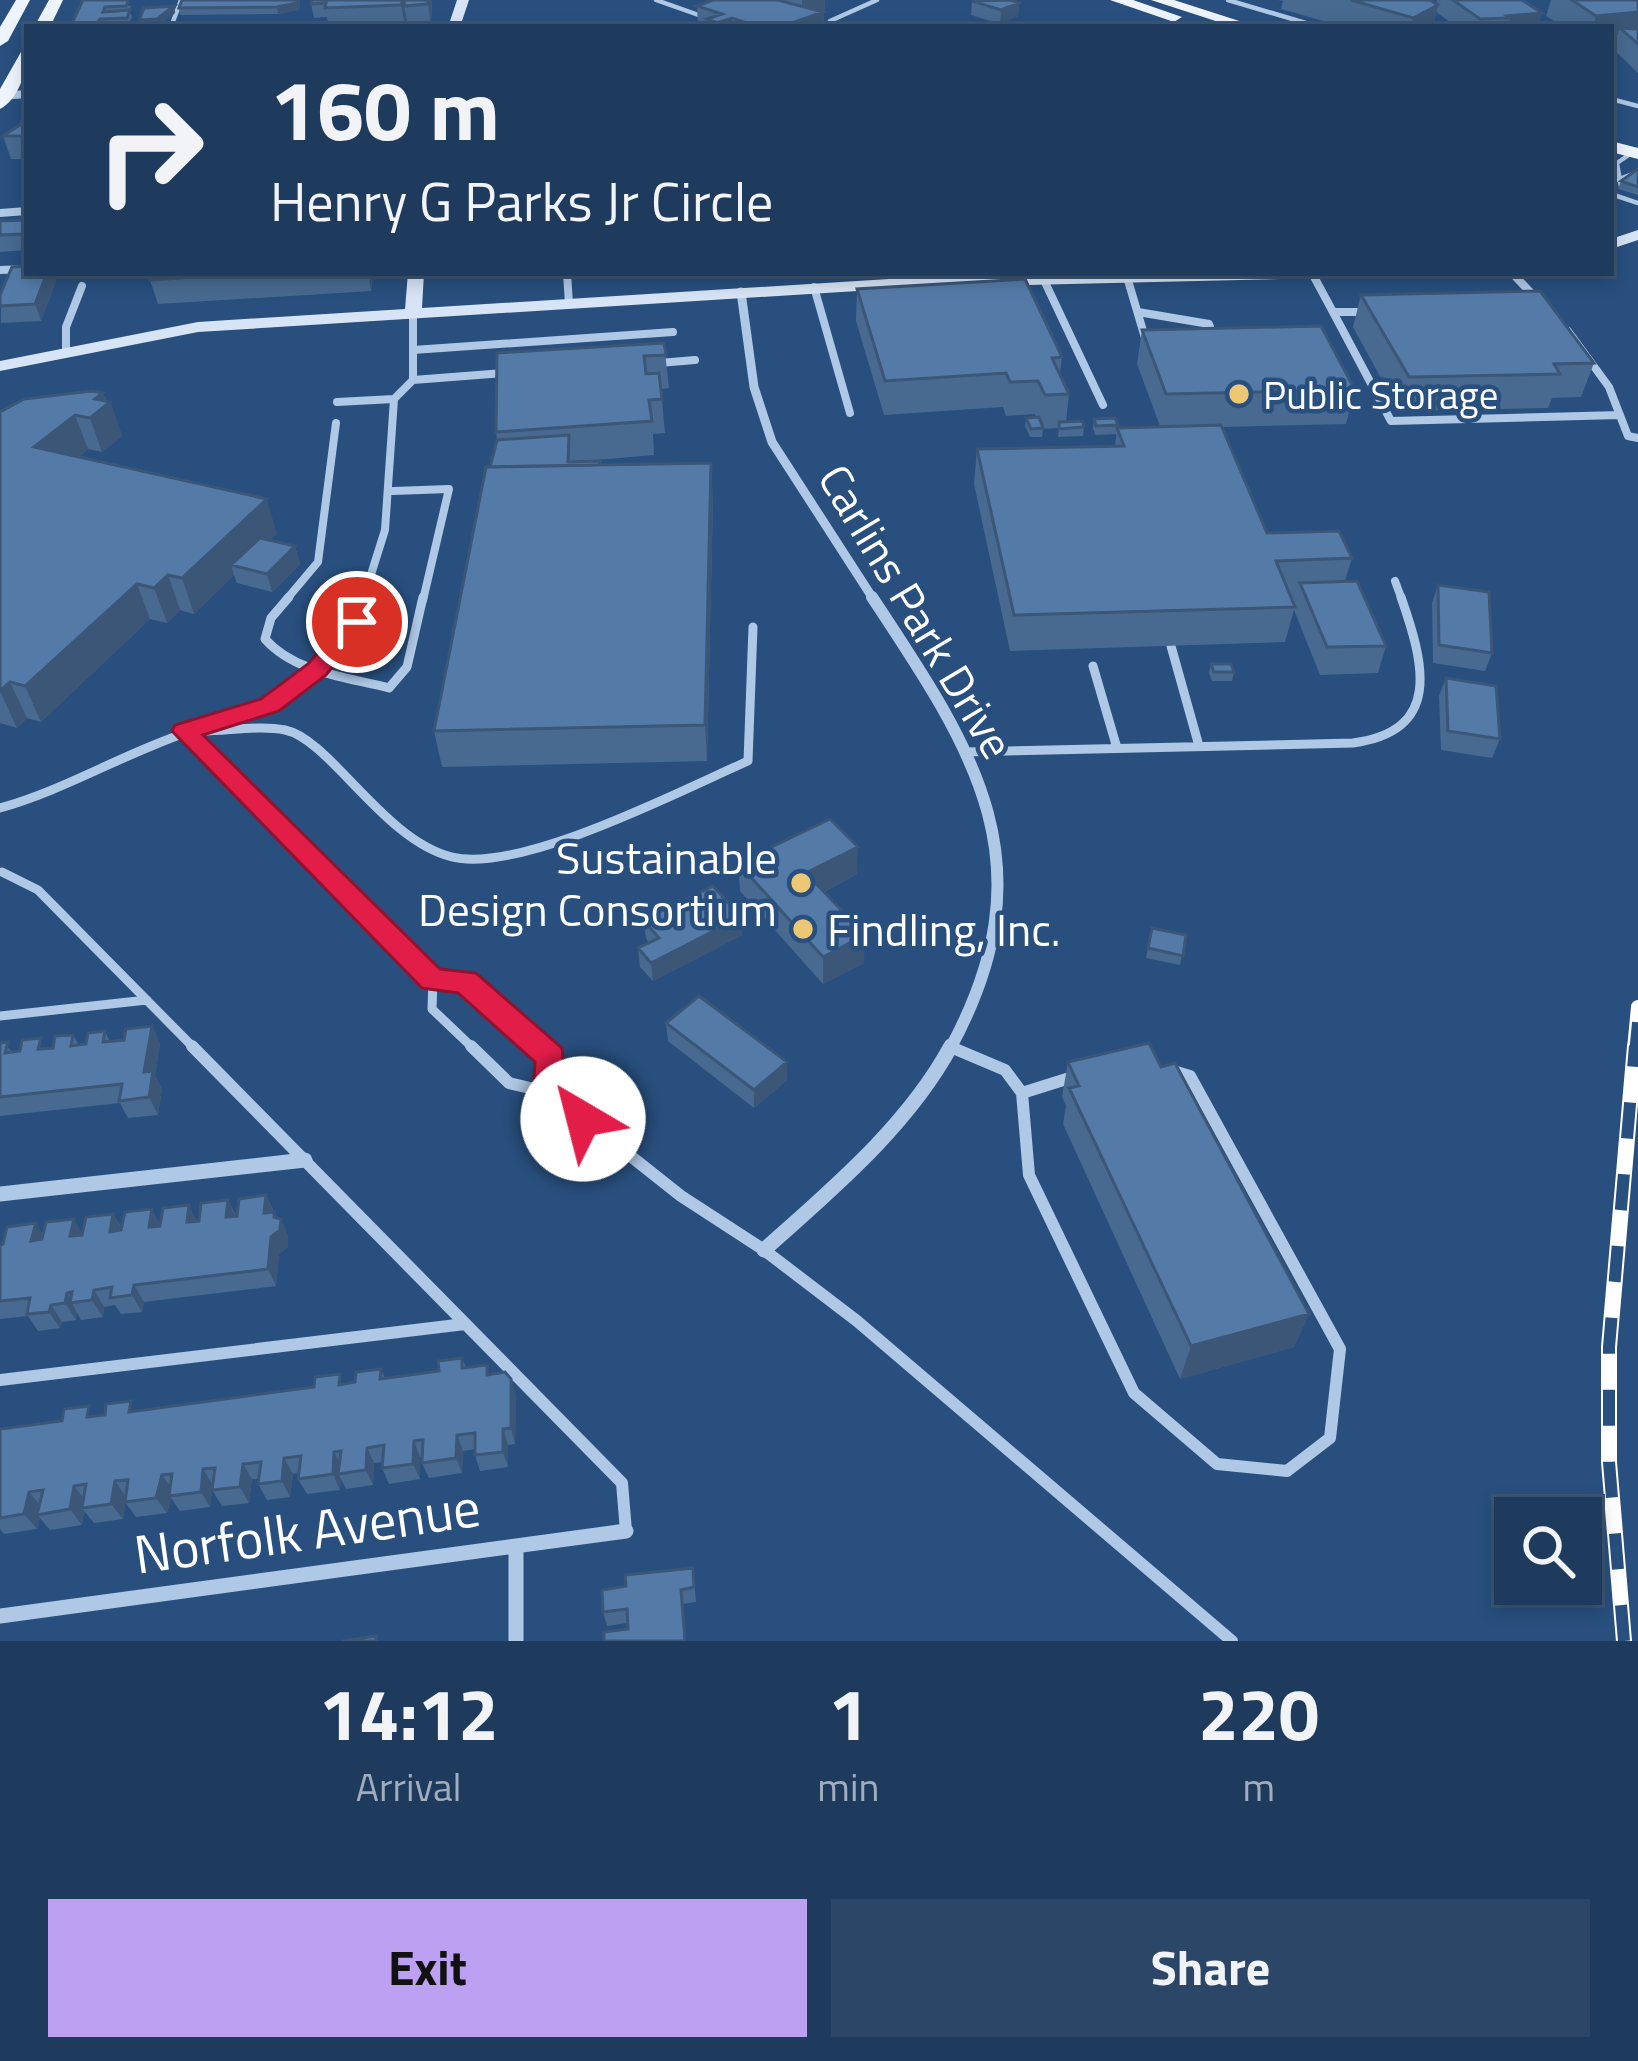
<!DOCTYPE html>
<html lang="en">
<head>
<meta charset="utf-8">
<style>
  :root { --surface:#1e3b5e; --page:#2b4667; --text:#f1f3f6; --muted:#a1adbc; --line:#3c5573; --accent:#bca0f2 }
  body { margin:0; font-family:"Titillium Web",sans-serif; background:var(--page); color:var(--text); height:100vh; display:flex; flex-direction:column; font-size:45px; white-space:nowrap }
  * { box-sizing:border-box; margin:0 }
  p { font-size:39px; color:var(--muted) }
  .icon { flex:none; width:66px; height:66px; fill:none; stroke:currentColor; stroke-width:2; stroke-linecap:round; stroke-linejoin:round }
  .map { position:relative; height:1641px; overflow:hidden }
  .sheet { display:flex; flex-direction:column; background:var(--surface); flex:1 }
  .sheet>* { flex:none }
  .banner { position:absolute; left:24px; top:24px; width:1590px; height:252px; border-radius:0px; box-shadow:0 6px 18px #0003,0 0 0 3px var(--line); background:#1e3b5e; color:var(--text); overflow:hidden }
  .controls { position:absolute; left:1494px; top:1497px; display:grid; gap:24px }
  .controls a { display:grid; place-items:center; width:108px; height:108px; border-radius:0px; background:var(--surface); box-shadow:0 6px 18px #0003,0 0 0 3px var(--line); font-size:60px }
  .pin { position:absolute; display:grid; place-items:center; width:102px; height:102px; color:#fff; margin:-51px; border:6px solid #fff; border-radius:50%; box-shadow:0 3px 12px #0007 }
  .me { position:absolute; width:132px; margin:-66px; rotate:323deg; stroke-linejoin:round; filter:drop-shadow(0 0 9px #0008) }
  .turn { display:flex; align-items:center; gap:42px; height:252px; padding:0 48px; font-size:54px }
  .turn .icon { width:156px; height:156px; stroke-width:2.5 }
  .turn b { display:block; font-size:84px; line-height:102px }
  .eta { display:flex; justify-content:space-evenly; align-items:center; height:204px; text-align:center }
  .eta b { font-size:72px; font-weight:700; line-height:84px }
  .primary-button { display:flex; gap:24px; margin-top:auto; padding:24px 48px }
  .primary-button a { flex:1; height:138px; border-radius:0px; background:var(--accent); color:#111; font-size:48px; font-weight:700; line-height:138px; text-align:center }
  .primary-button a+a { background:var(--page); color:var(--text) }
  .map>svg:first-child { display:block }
</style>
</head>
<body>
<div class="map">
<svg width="1638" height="1641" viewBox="0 0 1638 1641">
  <rect width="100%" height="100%" fill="#284f7e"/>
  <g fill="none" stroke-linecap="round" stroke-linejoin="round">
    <path stroke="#aec8e5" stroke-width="4.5" d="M656,0L707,18
      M1228,0L1319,27
      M830,21L877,0
      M171,27L181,0
      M976,27L980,24
      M1611,99L1638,106
      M1611,182L1638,172
      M1621,187L1617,163L1633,152
      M1611,194L1638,203"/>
    <path stroke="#aec8e5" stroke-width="8" d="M0,270L27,269
      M567,273L569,304
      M1312,273L1333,312
      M1512,273L1535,297
      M1127,277L1146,341
      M1043,278L1103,405
      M814,287L850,413
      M1138,312L1209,324L1213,336
      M1365,312H1333L1391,421L1620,415
      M413,314V350
      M1568,331L1609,387L1628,436L1638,438
      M66,351V327L82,286
      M659,363L695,360
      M413,380L504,373
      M337,402L394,399
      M393,491L449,489L423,600
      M1395,581L1402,600
      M286,600L318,562L336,423
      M363,600L385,530L394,399L413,380V350L673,332"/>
    <path stroke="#aec8e5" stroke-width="9" d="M289,597L271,618L265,639C295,673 347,677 389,688L407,667L423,597
      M1171,646L1199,746
      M1093,666L1117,748
      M185,731L433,980
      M202,731C228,731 260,725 285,730C330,739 383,840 452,857C520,874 682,790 748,761L753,627
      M965,752L1353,743C1443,731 1424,663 1401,597
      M0,808C54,793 102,766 154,745C248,705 319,706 364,597
      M2,872L38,890L195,1049
      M433,980L465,981L542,1049
      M433,980L432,1009L474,1049
      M0,1016L147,1000"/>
    <path stroke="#aec8e5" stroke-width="12" d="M192,1046L622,1483L626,1531
      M471,1046L509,1083L551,1093V1057L539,1046
      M953,1048L1005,1070L1022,1093L1029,1175L1134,1393L1217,1464L1287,1471L1330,1438L1340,1349L1190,1076L1173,1071
      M551,1093L681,1196L764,1250L857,1321L1232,1641
      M1022,1093L1076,1076
      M0,1380L465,1324"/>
    <path stroke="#aec8e5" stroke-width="8" d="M0,96L27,94
      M0,213L27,211"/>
    <path stroke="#aec8e5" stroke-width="9" d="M741,292L754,387L772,442L874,600"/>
    <path stroke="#aec8e5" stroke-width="12" d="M872,597C977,755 1050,865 950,1049"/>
    <path stroke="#aec8e5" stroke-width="15" d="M0,1194L305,1160
      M764,1250C831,1190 907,1127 951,1046
      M516,1547V1641
      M0,1616L626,1531"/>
    <path fill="#d7e4f5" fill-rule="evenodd" d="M457,0H469L460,27H448Z
      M1638,230V240L1611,249V239Z
      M408,273H424L422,308L905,278L1328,273L1320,278L905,288L198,332L0,371V361L198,322L405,309Z"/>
    <path fill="#eef4fd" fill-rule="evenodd" d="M16,0H30L8,41L0,46V27Z
      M49,0H63L50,27H34Z
      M1110,0H1133L1182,17L1174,22Z
      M1151,0H1174L1258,27H1234Z
      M27,50C27,71 19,99 0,109V89L21,52Z
      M1611,141L1638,148V159L1611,152Z"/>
    <g stroke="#fff" stroke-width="14">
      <path id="rail-far1" d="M1634,1049L1638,1007"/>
    </g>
    <g stroke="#fff" stroke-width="16">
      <path id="rail" d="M1624,1641L1609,1462V1347L1635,1046"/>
    </g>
    <use href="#rail-far1" stroke="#284f7e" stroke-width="9" stroke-dasharray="27" stroke-linecap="butt"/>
    <use href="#rail" stroke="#284f7e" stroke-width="12" stroke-dasharray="36" stroke-linecap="butt"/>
  </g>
  <path fill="#486a90" d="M83,0L131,6L129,10L132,17L129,25L70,27Z
    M182,0H300L299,10L278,14L180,15L179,8Z
    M432,0L431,25L408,26L407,21L405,26L329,27L327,17L314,18L311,4Z
    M713,0H825L823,27H698L697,6Z
    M1278,0H1430L1436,4L1437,0H1522L1538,27H1457L1436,12L1433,27H1344L1281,9L1283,1Z
    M1551,0H1638V73L1613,49L1615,41L1611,42V27H1563L1546,16Z
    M972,1L1019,3L1018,16L1000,24L971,15Z
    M174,6L175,13L159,26L141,27L139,20Z
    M27,112V159H11L3,136L20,125Z
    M1638,169V195L1618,189L1621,181Z
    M27,220V250L0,252V221Z
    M152,273H373L371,291L158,304L150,280Z
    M56,281L41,321L1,323V294Z
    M857,289L1062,357L1060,374L1069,394L1066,422L1084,427L1083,436L1058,437L1059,428L1043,429L1042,437H1030L1025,426L1026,418L1036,417L1035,414L1006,416L1003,407L884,415L856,321Z
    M1361,295L1594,363L1581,397L1552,398L1548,408L1399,411L1353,327Z
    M1142,330L1355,390L1346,424L1222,427L1267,533L1352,558L1345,581L1386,646L1378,673L1320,675L1294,610L1285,642L1010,651L974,484L977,449L1115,446L1117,428L1160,426L1137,364Z
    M664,343L669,388L661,389L665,433L653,434L654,455L573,462L600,465L713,498L707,761L442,767L434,731L497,440L496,432Z
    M103,393L106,401L110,402L122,436L102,452L88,449L78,457L277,534L270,540L295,546L300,564L272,592L237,583L234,575L194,614L180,610L167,623L150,619L41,722L27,718L17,728L0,723V412Z
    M1094,419L1118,425L1117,434L1095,435L1093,428Z
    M1438,585L1492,653L1485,671L1433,663L1432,603Z
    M1211,664L1234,672L1232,681H1212L1209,673Z
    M1446,678L1500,739L1492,758L1441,750L1439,696Z
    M738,863L857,874L824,892L864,963L823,984L740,891Z
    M643,920L742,935L653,981L640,967L638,948L649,943L646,938Z
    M1152,928L1186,935L1180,965L1146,958Z
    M666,1023L787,1062V1080L754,1108L668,1041Z
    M152,1026L160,1044L155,1075L162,1089L158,1115L128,1118L120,1103L0,1116V1043L14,1052L53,1048L73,1035L79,1045L86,1044L105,1031L110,1042L124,1040Z
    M1068,1062L1161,1067L1309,1314L1294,1347L1180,1379L1063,1124L1066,1106L1062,1097Z
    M266,1195L277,1218L281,1219L288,1236V1247L279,1254L276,1286L144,1302L142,1312L121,1314L115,1305L104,1307L103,1317L81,1320L77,1313L76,1320L62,1322L60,1328L38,1331L28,1316L0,1319V1245L43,1235L83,1234L113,1214L122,1228L198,1221L228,1200L236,1216Z
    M462,1358L466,1368L490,1375L516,1395L515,1444L508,1445V1467L480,1471L475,1455V1449L463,1451L462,1473L429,1478L422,1463L423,1456L420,1457V1479L389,1484L382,1468L383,1462L374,1463L373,1485L346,1489L341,1479L340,1490L307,1494L298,1479L299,1473L293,1474L290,1497L267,1500L258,1484V1479H252L249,1503L222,1506L212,1490L210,1507L180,1511L171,1498L167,1513L136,1517L125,1502L126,1497L123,1519L94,1523L84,1511L82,1525L50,1530L40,1518L37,1529L4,1534L0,1529V1429L355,1382L381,1369L385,1379L439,1371Z
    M693,1568L696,1602L683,1604L628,1629L627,1623L607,1626L603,1612L626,1586Z"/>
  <path fill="#3b5676" d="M300,0L299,10L278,14L277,7Z
    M403,0L407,21L405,26L401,5Z
    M428,0H432L431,25L428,4Z
    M802,0H825L823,27H781L802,19Z
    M1019,3L1018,16L1000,24L1001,10Z
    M1438,5L1433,27H1411L1413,18Z
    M174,6L175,13L159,26L157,19Z
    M1638,12V39L1620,28L1615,41L1611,42V27H1593L1596,16Z
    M1542,13L1538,27H1508L1510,18L1507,16Z
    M732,18V27H717V23Z
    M47,273H54L56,281L41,321L35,304Z
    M368,273H373L371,291Z
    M103,393L107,404L110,402L122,436L102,452L90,418L95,399Z
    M75,415L88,449L47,481L34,447Z
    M711,463L713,498L707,761L705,725Z
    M267,499L277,534L242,568L231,565L234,575L194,614L182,578Z
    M295,546L300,564L272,592L267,574Z
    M168,575L180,610L167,623L154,588Z
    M137,584L150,619L41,722L25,686Z
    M10,682L27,718L17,728L0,691Z
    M858,847L857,874L806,901V873Z
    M741,917L742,935L653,981L651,963Z
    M865,935L864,963L823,984V957Z
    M152,1026L160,1044L155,1075L162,1089L158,1115L149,1097L144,1072Z
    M787,1062V1080L754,1108V1090Z
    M266,1195L274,1213H264Z
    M228,1200L236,1218L226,1217Z
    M189,1205L198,1222H187Z
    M152,1209L161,1226L149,1227Z
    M274,1212L280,1225L281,1219L288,1236V1247L279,1254L276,1286L268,1269Z
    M113,1214L123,1231L110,1232Z
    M74,1219L84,1236H70Z
    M36,1223L47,1241H31Z
    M134,1285L144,1302L142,1312L132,1295Z
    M94,1290L104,1307L103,1317L92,1300Z
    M67,1293L77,1313L76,1320L65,1303Z
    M51,1305L62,1322L60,1328L49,1312Z
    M1309,1314L1294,1347L1180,1379L1191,1346Z
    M511,1379L516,1395L515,1444L511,1428Z
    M503,1429L508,1445V1467L503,1452Z
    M457,1435L463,1451L462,1473L456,1458Z
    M414,1441L420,1457V1479L413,1464Z
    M367,1448L374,1463L373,1485L366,1470Z
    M334,1452L342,1468L338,1474L341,1479L340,1490L333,1474Z
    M284,1458L293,1474L290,1497L282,1481Z
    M243,1464L252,1479L249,1503L240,1487Z
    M203,1469L213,1485L210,1507L201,1492Z
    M162,1475L173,1490L169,1496L171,1498L167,1513L156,1498Z
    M115,1481L126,1497L123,1519L111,1504Z
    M74,1486L86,1501L82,1508L84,1511L82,1525L70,1509Z
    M29,1492L42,1507L37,1515L40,1518L37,1529L24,1514Z"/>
  <path fill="#547ba8" stroke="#3b5676" stroke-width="3" d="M83,0H129L126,6L105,7L103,12L130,10L127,18L100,19L97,24L122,23L120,27H70Z
    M182,0H298L297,3L277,7L179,8Z
    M312,0H326V3L311,4Z
    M326,0H403L401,5L325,8Z
    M404,0H428V4L404,6Z
    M713,0H778L823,12L781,27H731L727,26L741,21L732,18L717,23L707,19L722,14L697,6Z
    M1011,0L1019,3L1001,10L972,1Z
    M1351,0H1430L1438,5L1413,18Z
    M1453,0H1522L1542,13L1507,16L1510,18L1480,19Z
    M1572,0H1638V12L1596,16Z
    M174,6L157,19L139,20L144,8Z
    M1620,28L1638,29V44Z
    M27,112V136H3L20,125Z
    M1638,169V187L1621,181Z
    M27,220V234L0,235V221Z
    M27,266V273H47L35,304L0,306V295L12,267Z
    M152,273H194L196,277L150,280Z
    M1025,279L1062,357L1052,358L1069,394L1045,395L1038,381L1010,382L1006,373L885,381L857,289Z
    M1540,291L1594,363L1554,364L1560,374L1409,377L1361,295Z
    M1321,326L1355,390L1166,394L1142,330Z
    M664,343L666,355L644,356L646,374L659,373L662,399L649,400L652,421L496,432L497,353Z
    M91,391L103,393L95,399L110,402L90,418L75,415L34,447L267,499L182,578L168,575L154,588L137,584L25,686L10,682L0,691V412L24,399Z
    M1039,417L1043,428L1031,429L1026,418Z
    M1115,418L1118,425L1096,426L1094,419Z
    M1083,421L1084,427L1059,429V422Z
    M1221,425L1267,533L1339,531L1352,558L1276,561L1295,607L1014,615L977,449L1124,446L1117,428Z
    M569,435L568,462L600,461V465L490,467L497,440Z
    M711,463L705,725L434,731L486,467Z
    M260,538L295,546L267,574L231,565Z
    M1357,581L1386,646L1327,647L1300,583Z
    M1438,585L1489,592L1492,653L1439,645Z
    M1211,664H1231L1234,672H1214Z
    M1446,678L1496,686L1500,739L1448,731Z
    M830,819L858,847L806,873L865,935L823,957L738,863Z
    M713,886L741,917L651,963L638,948L659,938L643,920Z
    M1152,928L1186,935L1183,956L1148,948Z
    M699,996L787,1062L754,1090L666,1023Z
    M152,1026L144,1072L153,1071L149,1097L119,1101L122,1084L0,1097V1043L8,1042L5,1053L20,1051L22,1040L41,1038L38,1049L53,1048L55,1036L73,1035L71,1046L86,1044L88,1033L105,1031L103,1042L124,1040L126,1029Z
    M1149,1043L1161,1067L1175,1063L1309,1314L1191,1346L1069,1088L1079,1086L1068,1062Z
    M266,1195L264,1213L274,1212V1217L281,1219L280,1230L271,1237L268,1269L134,1285L132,1295L110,1298L112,1287L94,1290L92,1300L70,1303L72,1292L67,1293L65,1303L51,1305L49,1312L27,1314L30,1298L0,1301V1245L3,1244L7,1227L36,1223L31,1241L42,1239L46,1222L74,1219L70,1236L82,1235L86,1217L113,1214L110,1232L121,1230L125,1212L152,1209L149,1227L160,1226L163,1208L189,1205L187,1222L199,1221L201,1203L228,1200L226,1217L237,1216L239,1199Z
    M462,1358V1368L487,1365V1375L505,1372L511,1379V1428L503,1429V1452L475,1455V1433L457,1435L456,1458L422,1463L423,1440H419L414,1441L413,1464L382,1468L384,1445L367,1448L366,1470L338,1474L341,1451L334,1452L333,1474L298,1479L301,1456L284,1458L282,1481L258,1484L261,1462L243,1464L240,1487L212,1490L215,1468L203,1469L201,1492L169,1496L172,1474L162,1475L156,1498L125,1502L128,1480L115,1481L111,1504L82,1508L86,1484L74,1486L70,1509L37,1515L43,1490L29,1492L24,1514L0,1518V1429L62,1421L64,1409L89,1406L87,1417L105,1415L106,1404L131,1401L129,1412L314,1387L315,1377L340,1374L339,1385L355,1382L356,1372L381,1369L380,1379L439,1371L438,1361Z
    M693,1568L694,1587L681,1590L685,1641H604V1632L628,1629L627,1609L603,1612L602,1590L626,1586L625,1575Z
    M376,1636V1641H342Z"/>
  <path fill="#e11d48" stroke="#92132f" stroke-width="3" d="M357,615L369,622L326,675L279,711L203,735L440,969L476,973L562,1048L566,1087L595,1109L599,1119L595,1129C576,1135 541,1114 535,1094C532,1085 535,1071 535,1062L458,993L422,988L172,731L175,725L261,699L308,664L349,617Z"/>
  <g fill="#ecc774" stroke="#284f7e" stroke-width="4.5">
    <circle cx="1239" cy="394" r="12"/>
    <circle cx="801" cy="883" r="12"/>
    <circle cx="803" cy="929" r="12"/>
  </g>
  <g text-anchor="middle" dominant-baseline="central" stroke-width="9" stroke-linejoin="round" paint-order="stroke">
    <g font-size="39" fill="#fff" stroke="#284f7e" text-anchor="start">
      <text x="1263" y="394">Public Storage</text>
    </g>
    <g font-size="45" fill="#fff" stroke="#284f7e">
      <text transform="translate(917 611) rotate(59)">Carlins Park Drive</text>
    </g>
    <g font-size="45" fill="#fff" stroke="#284f7e" text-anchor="end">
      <text x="777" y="857">Sustainable<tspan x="777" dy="52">Design Consortium</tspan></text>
      <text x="827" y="929" text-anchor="start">Findling, Inc.</text>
    </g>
    <g font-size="54" fill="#fff" stroke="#284f7e">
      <text transform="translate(307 1530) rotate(-8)">Norfolk Avenue</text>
    </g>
  </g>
</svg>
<div class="controls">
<a><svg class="icon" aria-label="search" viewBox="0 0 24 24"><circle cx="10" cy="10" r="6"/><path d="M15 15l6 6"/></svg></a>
</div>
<div class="pin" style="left:357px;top:622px;background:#d93025"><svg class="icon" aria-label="arrive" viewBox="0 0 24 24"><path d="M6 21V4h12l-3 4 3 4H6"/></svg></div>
<svg class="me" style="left:583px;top:1119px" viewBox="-20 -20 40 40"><circle r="19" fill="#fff"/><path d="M0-13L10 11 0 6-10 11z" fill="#e11d48"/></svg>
<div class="banner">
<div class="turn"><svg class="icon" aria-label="right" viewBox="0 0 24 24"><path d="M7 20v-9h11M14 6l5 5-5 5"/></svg><div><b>160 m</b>Henry G Parks Jr Circle</div></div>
</div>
</div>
<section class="sheet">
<div class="eta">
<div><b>14:12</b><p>Arrival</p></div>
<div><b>1</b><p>min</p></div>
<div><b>220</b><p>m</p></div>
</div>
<div class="primary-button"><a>Exit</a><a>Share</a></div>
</section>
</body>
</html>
